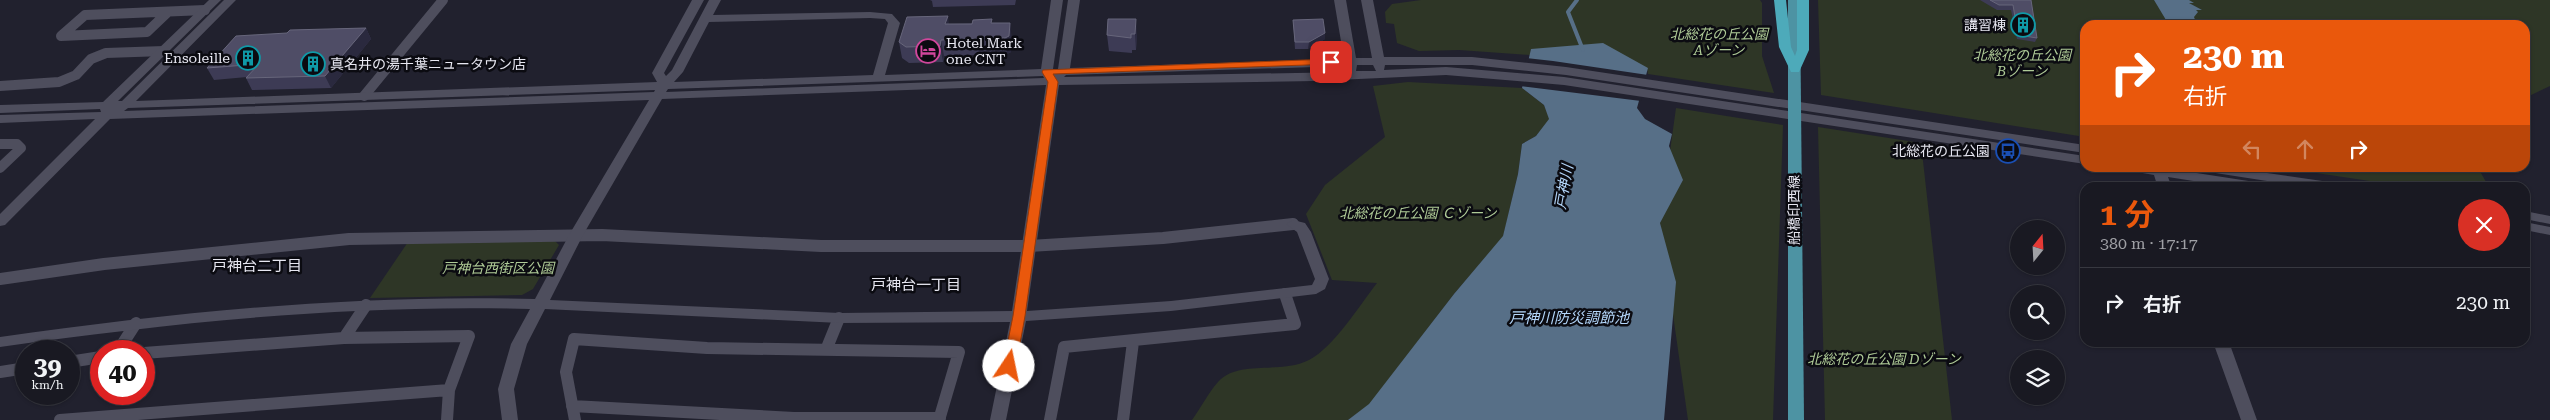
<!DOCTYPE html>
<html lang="ja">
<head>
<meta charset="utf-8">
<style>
  :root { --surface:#191922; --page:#26262f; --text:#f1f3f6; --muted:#9fa0a5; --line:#373840; --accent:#ea580c }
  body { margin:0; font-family:"Roboto Serif","Noto Sans JP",serif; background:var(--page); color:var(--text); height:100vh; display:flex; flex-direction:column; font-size:19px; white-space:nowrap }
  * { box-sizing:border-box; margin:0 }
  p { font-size:16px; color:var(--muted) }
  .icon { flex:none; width:28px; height:28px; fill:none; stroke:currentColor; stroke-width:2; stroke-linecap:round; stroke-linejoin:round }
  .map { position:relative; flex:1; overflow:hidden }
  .drawer { position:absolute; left:2080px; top:182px; width:450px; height:165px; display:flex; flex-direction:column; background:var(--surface); border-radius:15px; box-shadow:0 1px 4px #0004,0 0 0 1px var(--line) }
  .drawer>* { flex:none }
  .top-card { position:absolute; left:2080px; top:20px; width:450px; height:152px; border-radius:15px; box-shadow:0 1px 4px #0004,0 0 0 1px var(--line); background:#ea580c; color:#fff; overflow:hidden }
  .needle { width:32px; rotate:18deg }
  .fabs { position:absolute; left:2010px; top:220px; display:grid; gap:10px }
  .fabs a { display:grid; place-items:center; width:55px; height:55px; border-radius:50%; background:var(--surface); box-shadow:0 1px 4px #0004,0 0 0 1px var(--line); font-size:25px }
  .speed { position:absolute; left:15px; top:340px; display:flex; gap:10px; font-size:25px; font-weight:700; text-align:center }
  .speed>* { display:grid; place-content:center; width:65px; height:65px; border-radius:50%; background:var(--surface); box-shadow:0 1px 4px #0004,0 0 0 1px var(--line); line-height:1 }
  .speed small { font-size:12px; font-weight:400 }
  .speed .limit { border:8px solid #d22; background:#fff; color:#111 }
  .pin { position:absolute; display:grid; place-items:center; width:42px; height:42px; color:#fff; margin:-21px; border-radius:10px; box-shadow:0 2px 8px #0006 }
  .me { position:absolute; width:55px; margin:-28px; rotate:11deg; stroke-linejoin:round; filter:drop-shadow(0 0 4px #0008) }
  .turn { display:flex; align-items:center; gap:18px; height:105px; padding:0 20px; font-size:22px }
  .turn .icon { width:65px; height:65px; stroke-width:2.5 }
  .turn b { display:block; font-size:35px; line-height:42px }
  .lanes { display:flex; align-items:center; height:48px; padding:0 20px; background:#0003; justify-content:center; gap:25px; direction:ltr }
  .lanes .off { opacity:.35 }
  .round { display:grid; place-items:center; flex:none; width:52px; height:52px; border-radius:26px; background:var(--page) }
  .headline { display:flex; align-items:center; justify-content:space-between; height:85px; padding:0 20px }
  h1 { font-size:30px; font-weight:700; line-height:38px; color:var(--accent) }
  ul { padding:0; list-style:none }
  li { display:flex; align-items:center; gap:15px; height:70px; padding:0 20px; border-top:1px solid var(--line) }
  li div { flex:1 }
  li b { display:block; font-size:19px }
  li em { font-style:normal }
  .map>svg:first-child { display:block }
</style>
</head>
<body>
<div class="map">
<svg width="2550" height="420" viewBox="0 0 2550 420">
  <rect width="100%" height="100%" fill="#21212e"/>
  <path fill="#2e3626" d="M1421,0H1760L1762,3V56L1774,93L1648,74L1647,68L1531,49L1530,55L1459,50L1419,51L1397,43L1394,24L1386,23L1385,12L1392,4Z
    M1818,0H2550V86L2525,98V25H2085V137L1821,95Z
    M1408,82L1522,88L1544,105L1550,119L1536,136L1522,144L1518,174L1503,237L1454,294L1369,405L1348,420H1192C1201,408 1208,393 1218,382C1239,359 1279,375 1309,360C1334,347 1359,306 1377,283L1332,280L1306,214L1325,185L1385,137L1373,86Z
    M1676,108L1783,125L1773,420H1688L1660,223Z
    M1818,127L1921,143L1952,420H1825Z
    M2282,168H2478L2489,187H2410Z
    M553,239L559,245L533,289L522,295L370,298L408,242Z"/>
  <path fill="#576f87" d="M2154,0H2189L2194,3H2189L2202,10H2196L2198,12L2194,17L2197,25H2169Z
    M1603,43L1648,68L1637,108L1645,119L1672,134L1669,146L1683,180L1660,223L1676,282L1664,420H1348L1369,404L1454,294L1503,236L1518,174L1522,144L1536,136L1549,119L1544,105L1522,88L1531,49Z"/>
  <path fill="#21212e" d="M1526,58L1553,61L1648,75L1641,101L1520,86Z"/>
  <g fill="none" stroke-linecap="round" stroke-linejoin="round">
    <path stroke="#576f87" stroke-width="4" d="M1577,0L1568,12L1583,50"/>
    <path stroke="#4e4e5d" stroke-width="10" d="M168,12L147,32L61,36L85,15L205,10
      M0,86L59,82L76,75L91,59L106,53L164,51
      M364,96L443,0
      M0,144H17L21,148L0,168"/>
    <path stroke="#4e4e5d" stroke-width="12" d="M0,279L104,264L349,239L602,235L821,246H1029L1163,238L1293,224
      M344,338L366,305
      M826,350L839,318
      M118,351L136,323
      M144,353L344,338L469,336L449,390L447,420
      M69,362L101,357
      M0,372L26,368
      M572,406L794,418H940
      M60,420L449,390
      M575,420L566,372L574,339L707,348L959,352L939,420
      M1050,420L1064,347L1295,324L1285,294
      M1123,420L1133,342"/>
    <path fill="#4e4e5d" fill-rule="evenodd" d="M209,0H221L118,101H122L224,0H236L136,101L657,82L652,73L692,0H704L664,73L666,76L672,70L709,0H721L713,15L870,12L892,14L900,23L885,75L1041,69L1051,0H1063L1053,69H1058L1068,0H1080L1070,68L1344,59L1334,0H1346L1356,58H1372L1361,0H1373L1384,57H1472L1566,67L2085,145V153L1566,75L1472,65H1385L1384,70L1446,67L1564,77L2085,156V164L1564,85L1446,75L1315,81L1059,85L1027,311L1171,301L1312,285L1315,279L1297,232L1286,224L1293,220L1305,223L1311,232L1329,279L1325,289L1316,294L1171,311L1026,321L1006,420H990L1010,322L840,323L545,309L527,344L514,389L518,420H502L498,389L511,344L530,309C352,304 176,322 0,347V337C178,312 355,294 535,299L569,235L649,100L110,119L5,225L0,226V214L95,119L0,123V115L101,112L100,109L0,113V105L103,102ZM870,18L885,19L888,23L873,75L674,82L683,72L709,22ZM1357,65H1373L1376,71H1356ZM1345,66L1349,72L1064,77L1066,75ZM1043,76L1044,78L666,92L668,89ZM1046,85L1012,311L840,313L550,300L583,235L662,99ZM655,90L654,92L124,111L128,108Z
      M2129,168H2164L2268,184L2274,188H2238L2168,177L2172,188H2158L2154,175L2131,171Z
      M2202,168H2232L2343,184L2349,188H2313L2209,172Z
      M2525,211L2550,216V224L2525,219Z
      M2525,222L2550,227V235L2525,230Z
      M2213,342H2229L2257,420H2241Z"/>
    <path fill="#4d93a3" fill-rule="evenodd" d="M1788,0H1800L1804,420H1788Z"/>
    <path fill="#4daaba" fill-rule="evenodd" d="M1774,0H1786L1791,47L1795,56L1797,50V0H1809V50L1799,72H1791L1779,47Z"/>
  </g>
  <path fill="#3d3b55" d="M930,0H1016L1015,5L933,7L932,1Z
    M1980,0H2031L2037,38L2035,42L2017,39L2011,10H1997Z
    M1108,19L1137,34L1136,50H1132V53L1109,51L1107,35Z
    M1293,20L1325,33V39L1308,49H1295Z
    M992,23L1012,39L1011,52L1007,54L944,56L943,62L909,63L902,58L899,42L949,24Z
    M366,28L371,39L331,88L252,90L246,78L247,77L214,80L207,68L287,33Z"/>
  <path fill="#2a293e" d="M948,16L950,32L948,40L945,24Z
    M1136,19L1137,34L1136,50L1135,34Z
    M1010,23L1012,39L1011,52L1007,54L1005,38Z
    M366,28L371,39L331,88L325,76Z
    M1325,33V39L1308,49L1309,42Z
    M941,40L944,56L943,62L940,46Z"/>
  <path fill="#4f4d66" stroke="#67667b" d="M1990,0H2031L2037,38L2018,35L2013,5H1999Z
    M948,16L945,24H972L973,20L992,19L991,23H1010L1009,36L1005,38L941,40L940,46L906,47L899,42L907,17Z
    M1108,19H1136L1135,34H1131V38L1107,35Z
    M1323,19L1325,33L1309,42H1295L1293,20Z
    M366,28L325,76L246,78L259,64L207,68L236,36L287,33L290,30Z"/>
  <path fill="#ea580c" stroke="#983908" d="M1331,59L1334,60V64L1053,74L1058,82L1025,316L1016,366L1009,371L1005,370L1003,366L1013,316L1048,82L1042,72L1043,70Z"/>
  <defs>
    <g id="building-ring" transform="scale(1.25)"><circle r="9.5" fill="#0b0b11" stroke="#0f9aa8" stroke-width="1.5"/><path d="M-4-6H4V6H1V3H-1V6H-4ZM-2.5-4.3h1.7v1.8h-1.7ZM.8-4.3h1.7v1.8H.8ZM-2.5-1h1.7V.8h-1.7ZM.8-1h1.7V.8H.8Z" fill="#0f9aa8"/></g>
    <g id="hotel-ring" transform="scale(1.25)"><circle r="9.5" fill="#0b0b11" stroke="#d1479c" stroke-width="1.5"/><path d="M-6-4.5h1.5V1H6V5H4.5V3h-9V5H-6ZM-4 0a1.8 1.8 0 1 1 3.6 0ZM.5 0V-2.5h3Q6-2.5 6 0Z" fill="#d1479c"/></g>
    <g id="bus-ring" transform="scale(1.25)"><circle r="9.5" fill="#0b0b11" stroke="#1a4fb4" stroke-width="1.5"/><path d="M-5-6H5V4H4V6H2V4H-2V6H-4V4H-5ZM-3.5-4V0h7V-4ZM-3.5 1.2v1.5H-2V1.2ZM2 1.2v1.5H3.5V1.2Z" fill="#1a4fb4"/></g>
  </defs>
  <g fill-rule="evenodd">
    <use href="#building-ring" x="2023" y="25"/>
    <use href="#hotel-ring" x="928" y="51"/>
    <use href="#building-ring" x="248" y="58"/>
    <use href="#building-ring" x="313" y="64"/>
    <use href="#bus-ring" x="2008" y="151"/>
  </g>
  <g text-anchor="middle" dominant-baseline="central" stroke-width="5" stroke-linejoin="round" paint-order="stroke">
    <g font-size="14" fill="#e7e7f1" stroke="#0b0b11" text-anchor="end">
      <text x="2006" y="25">講習棟</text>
      <text x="946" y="43" text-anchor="start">Hotel Mark<tspan x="946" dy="16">one CNT</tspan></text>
      <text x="230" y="58">Ensoleille</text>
      <text x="330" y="64" text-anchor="start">真名井の湯千葉ニュータウン店</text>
      <text x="1990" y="151">北総花の丘公園</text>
    </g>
    <g font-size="14" font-style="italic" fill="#afcb97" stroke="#0b0b11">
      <text x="1719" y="34">北総花の丘公園<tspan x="1719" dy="16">Aゾーン</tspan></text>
      <text x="2022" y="55">北総花の丘公園<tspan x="2022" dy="16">Bゾーン</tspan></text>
      <text x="1418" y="213">北総花の丘公園 Ｃゾーン</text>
      <text x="498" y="268">戸神台西街区公園</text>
      <text x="1884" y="359">北総花の丘公園 Dゾーン</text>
    </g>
    <g font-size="14" fill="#e7e7f1" stroke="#0b0b11">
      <text transform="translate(1794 210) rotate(-90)">船橋印西線</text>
    </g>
    <g font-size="15" font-style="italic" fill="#b3d6fa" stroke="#0b0b11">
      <text transform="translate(1564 187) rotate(-80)">戸神川</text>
      <text x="1569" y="318">戸神川防災調節池</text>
    </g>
    <g font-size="15" fill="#e7e7f1" stroke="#0b0b11">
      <text x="257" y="266">戸神台二丁目</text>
      <text x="916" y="285">戸神台一丁目</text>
    </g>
  </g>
</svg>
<div class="fabs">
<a><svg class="needle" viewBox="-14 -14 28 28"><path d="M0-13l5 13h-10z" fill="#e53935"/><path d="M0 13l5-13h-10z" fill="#9fa0a5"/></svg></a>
<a><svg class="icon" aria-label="search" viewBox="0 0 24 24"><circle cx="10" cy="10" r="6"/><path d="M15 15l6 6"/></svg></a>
<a><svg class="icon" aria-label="layers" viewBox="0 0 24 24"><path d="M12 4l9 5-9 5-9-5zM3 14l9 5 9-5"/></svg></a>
</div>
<div class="speed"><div>39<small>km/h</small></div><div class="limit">40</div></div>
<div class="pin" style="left:1331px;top:62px;background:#d93025"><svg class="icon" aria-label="arrive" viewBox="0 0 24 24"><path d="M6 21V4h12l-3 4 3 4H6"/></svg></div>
<svg class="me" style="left:1009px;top:366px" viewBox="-20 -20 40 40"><circle r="19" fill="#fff"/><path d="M0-13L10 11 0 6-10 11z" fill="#ea580c"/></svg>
<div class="top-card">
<div class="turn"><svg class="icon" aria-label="right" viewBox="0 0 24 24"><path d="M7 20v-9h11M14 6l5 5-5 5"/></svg><div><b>230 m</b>右折</div></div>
<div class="lanes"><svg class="icon off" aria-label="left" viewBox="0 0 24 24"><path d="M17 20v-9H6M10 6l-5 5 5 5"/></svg><svg class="icon off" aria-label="ahead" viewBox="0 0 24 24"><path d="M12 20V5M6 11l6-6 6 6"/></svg><svg class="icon" aria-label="right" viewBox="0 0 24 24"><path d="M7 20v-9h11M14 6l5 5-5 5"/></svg></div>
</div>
<section class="drawer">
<div class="headline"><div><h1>1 分</h1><p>380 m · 17:17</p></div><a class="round" style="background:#d93025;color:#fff"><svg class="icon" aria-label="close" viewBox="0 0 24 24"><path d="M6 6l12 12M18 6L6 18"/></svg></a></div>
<ul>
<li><svg class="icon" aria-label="right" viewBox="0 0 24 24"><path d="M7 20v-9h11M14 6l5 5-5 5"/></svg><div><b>右折</b></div><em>230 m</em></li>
</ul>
</section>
</div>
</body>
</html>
